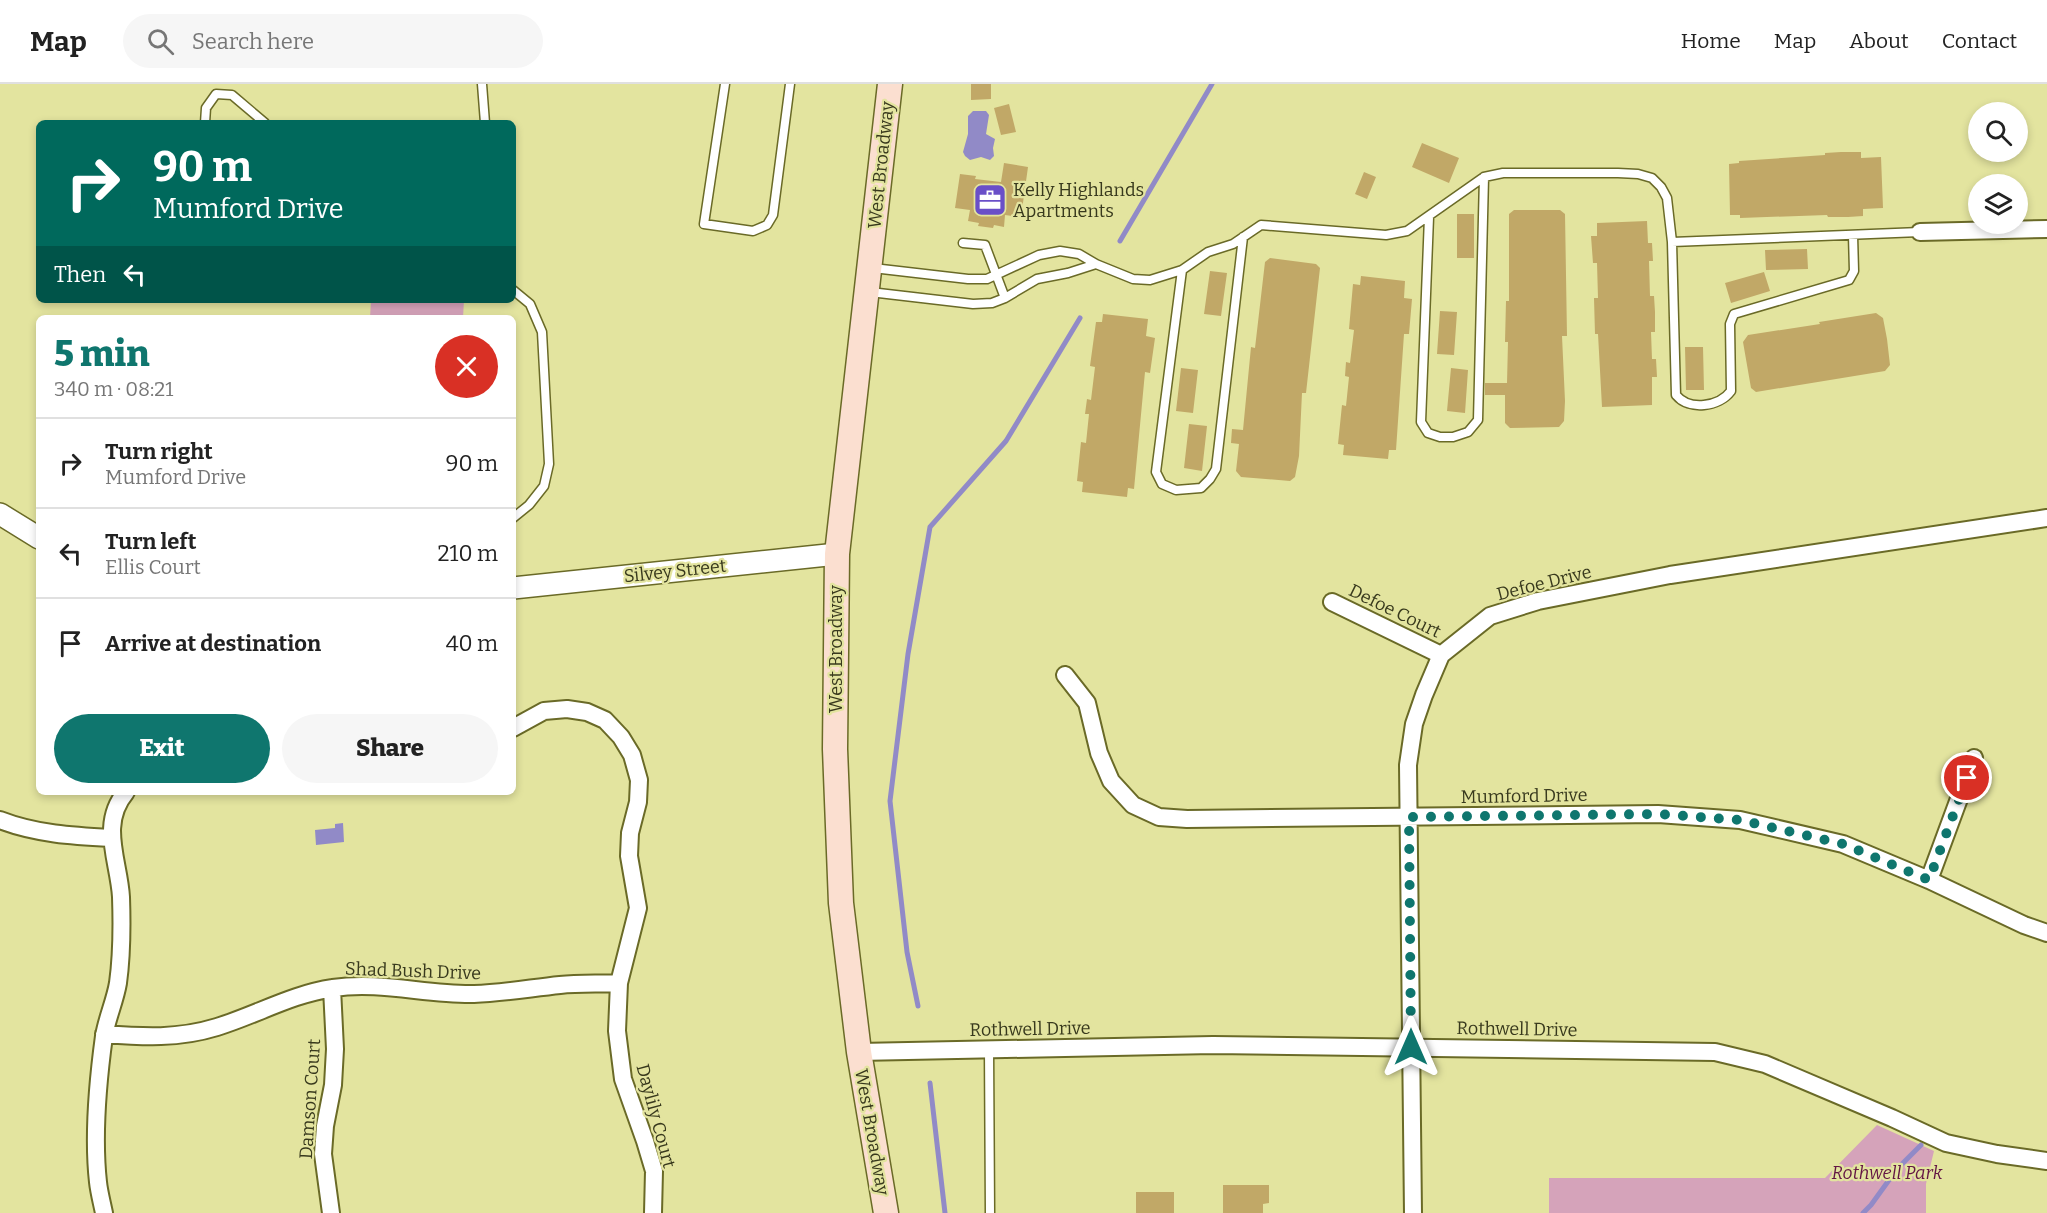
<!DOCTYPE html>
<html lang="en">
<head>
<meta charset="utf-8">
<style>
  :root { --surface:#fff; --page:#f6f6f6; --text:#222; --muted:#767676; --line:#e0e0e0; --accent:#0f766e }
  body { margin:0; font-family:Bitter,serif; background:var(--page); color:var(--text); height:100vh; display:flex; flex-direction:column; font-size:22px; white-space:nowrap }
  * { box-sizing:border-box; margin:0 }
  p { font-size:20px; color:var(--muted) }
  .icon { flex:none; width:33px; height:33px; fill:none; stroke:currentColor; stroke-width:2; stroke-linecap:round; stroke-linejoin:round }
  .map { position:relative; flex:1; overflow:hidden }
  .sheet { position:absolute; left:36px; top:231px; width:480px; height:480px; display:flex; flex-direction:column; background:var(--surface); border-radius:9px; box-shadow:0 3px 9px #0003 }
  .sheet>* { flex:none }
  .guide { position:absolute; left:36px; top:36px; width:480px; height:183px; border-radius:9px; box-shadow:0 3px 9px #0003; background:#00695c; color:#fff; overflow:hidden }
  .controls { position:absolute; left:1968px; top:18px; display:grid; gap:12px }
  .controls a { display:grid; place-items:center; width:60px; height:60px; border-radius:50%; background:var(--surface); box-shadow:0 3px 9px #0003; font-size:30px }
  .pin { position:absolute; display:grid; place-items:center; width:51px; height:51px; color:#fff; margin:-26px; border:3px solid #fff; border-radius:50%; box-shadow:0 2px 6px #0007 }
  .me { position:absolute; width:66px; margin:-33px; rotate:0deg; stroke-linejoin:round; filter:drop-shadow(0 0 4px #0008) }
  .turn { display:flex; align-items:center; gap:21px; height:126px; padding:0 18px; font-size:27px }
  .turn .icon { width:78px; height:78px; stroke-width:2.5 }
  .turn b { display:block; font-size:42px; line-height:51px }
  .then { display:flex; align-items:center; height:57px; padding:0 18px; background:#0003; gap:12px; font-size:22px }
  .round { display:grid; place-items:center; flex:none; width:63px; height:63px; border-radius:32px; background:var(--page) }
  .summary { display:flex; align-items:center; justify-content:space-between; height:102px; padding:0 18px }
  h1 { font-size:36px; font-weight:800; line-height:45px; color:var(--accent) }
  .primary-button { display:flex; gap:12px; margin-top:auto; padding:12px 18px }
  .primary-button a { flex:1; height:69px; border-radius:36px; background:var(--accent); color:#fff; font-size:24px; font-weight:800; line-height:69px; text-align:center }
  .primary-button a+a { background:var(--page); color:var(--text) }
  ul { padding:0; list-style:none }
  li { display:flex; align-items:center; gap:18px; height:90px; padding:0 18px; border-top:2px solid var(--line) }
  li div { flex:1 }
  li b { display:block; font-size:22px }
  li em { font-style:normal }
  header { display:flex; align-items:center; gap:36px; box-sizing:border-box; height:84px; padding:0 30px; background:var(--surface); border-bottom:2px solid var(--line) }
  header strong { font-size:28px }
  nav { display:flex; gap:33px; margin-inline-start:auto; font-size:21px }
  .search { width:420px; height:54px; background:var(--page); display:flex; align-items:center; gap:15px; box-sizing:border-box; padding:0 21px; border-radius:33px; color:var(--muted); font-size:22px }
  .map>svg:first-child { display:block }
</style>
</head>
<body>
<header>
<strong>Map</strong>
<div class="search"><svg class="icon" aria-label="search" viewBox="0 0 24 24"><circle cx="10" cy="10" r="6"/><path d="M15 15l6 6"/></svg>Search here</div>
<nav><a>Home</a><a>Map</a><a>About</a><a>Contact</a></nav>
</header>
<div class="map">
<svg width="2047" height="1129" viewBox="0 0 2047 1129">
  <rect width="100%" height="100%" fill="#e3e49f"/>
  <path fill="#d5a3ba" d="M371,216H464L463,234H370Z
    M1877,1041L1934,1067L1926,1100V1129H1549V1094H1825Z"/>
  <path fill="#918ac7" d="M973,27H986L989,31L986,50L995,55L993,64L994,72L990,76L981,73L970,76L965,72L963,68L968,50V32Z
    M343,739L344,758L316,761L315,746L335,744V740Z"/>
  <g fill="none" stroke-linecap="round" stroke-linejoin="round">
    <path stroke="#918ac7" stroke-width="5" d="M1120,157L1212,0
      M918,922L907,868L890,717L908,570L930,443L1006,357L1080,234
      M930,999L945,1129
      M1863,1129L1871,1121L1897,1085L1921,1061"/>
  </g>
  <path fill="#c1a867" d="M971,0H991V15L971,16Z
    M1009,20L1016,48L1001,51L994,24Z
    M1422,59L1459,74L1449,99L1412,83Z
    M1841,68H1861V74L1881,73L1883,124L1863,125V132L1848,133H1828L1827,131L1740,134V131H1730L1729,80L1739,79V77L1825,71V69Z
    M1004,79L1028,83L1021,133L1005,131L1004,143L994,141L993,144L978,142L979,139L968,137L970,126L955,124L960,90L976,92L975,95L1001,98Z
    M1364,88L1376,93L1367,115L1355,110Z
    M1514,126H1560L1565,130L1567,252H1562L1565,317L1564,337L1559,343L1510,344L1505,339V311H1485V299H1507L1508,258H1505L1506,217H1509V130Z
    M1457,130H1474V174H1457Z
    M1647,137L1648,159H1652L1653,177H1649L1650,212H1654L1655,228V248H1651L1652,275H1656L1657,293H1652V321L1602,323L1598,250H1595L1594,214H1598L1597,179H1593L1591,152H1597V139Z
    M1807,165L1808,185L1766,186L1765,166Z
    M1270,174L1316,180L1320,184L1306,309H1302L1299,372L1295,393L1290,397L1241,393L1236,387L1239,360L1231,359L1232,345L1243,346L1251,263L1255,264L1265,178Z
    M1210,187L1227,189L1221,232L1204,230Z
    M1764,188L1770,207L1731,219L1725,199Z
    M1361,192L1405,197L1404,214L1412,215L1409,250H1404L1396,366H1389L1388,375L1343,371L1344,361L1338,360L1342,321L1346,322L1349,293L1345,292L1346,278L1350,279L1354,246L1349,245L1353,200L1360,201Z
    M1440,227L1457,228L1454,271L1437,270Z
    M1876,229L1883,234L1887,255L1890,281L1885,287L1756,308L1751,304L1743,258L1748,251L1820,240L1819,238Z
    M1103,230L1148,235L1146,252L1155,254L1150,289L1145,288L1134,405L1128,404L1127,413L1082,408L1083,398L1077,397L1081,358L1086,359L1089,330H1085L1087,315L1091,316L1095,283L1090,282L1096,238H1102Z
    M1685,263H1703L1704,306H1686Z
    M1181,284L1198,286L1193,329L1176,327Z
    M1451,284L1468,286L1465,329L1447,327Z
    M1189,340L1207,342L1202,387L1184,384Z
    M1223,1101H1269V1119L1263,1120V1129H1223Z
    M1136,1108H1174V1129H1136Z"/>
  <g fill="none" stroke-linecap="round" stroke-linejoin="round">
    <g stroke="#6a6a27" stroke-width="11">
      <path id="service" d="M482,0L485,39
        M725,0L704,140L753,147L767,141L773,131L790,0
        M205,39L206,24L216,10L232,11L265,39
        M1429,133L1421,338L1428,349L1440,353H1453L1468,348L1478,336L1484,93
        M1672,158L1676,311C1689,327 1719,323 1731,307L1730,240L1734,230L1849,196L1854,187L1853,151
        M963,159L985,161L1005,214
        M873,184L968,195H987L1039,171L1060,167L1079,170L1096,180L1133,195L1150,196L1182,186L1208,168L1233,160L1261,141L1386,151L1407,147L1484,93L1503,89H1618L1638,90L1652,94L1661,103L1667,114L1672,158L1920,148
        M1182,186L1156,388L1162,400L1176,406L1201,404L1210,395L1216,385L1243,153
        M513,206L530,220L542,248L549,380L544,402L529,421L513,434
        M870,208L973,220L992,219L1005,214L1037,195L1068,189L1096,180
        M989,965L990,1129"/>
    </g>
    <g stroke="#6a6a27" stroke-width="20">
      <path id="minor" d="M1920,148L2047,145
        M1332,518L1441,571
        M1065,591L1087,619L1099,669L1111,697L1133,721L1159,733L1187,735L1658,730L1740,736L1843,760L1929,796L2024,841L2047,849
        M513,644L544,627L567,625L587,628L605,636L621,653L632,671L639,696L638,718L630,749L629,772L638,824L619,899L617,947L623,995L645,1057L654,1087L653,1129
        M0,736C36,750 73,752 111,754
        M1929,796L1974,674
        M104,950C144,953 178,955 217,943C256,931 292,910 333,904C381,897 426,911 474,910C503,909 531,904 560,901C579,899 599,900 619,899
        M859,968L1213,961L1715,968L1765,980L1892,1034L1946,1059L1997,1070L2047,1077
        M104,1129C102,1119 99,1108 98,1098C93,1053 98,996 104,952C107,934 115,917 118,899C122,870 122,842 121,813C119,777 99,740 126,708
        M331,1129L323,1070L325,1042L333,1001L335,965L332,904
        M1413,1129L1408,681L1414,640L1424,611L1441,571L1490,532L1538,517L1670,491L2047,434"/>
    </g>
    <g stroke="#6a6a27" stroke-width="24">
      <path id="tertiary" d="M0,430L39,454
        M513,504L837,470"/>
    </g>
    <g stroke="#6a6a27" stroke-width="27">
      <path id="secondary" d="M886,1129L859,968L841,819L835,665L837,470L890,0"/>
    </g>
    <use href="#service" stroke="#fff" stroke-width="8"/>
    <use href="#minor" stroke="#fff" stroke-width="16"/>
    <use href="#tertiary" stroke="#fff" stroke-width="21"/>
    <use href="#secondary" stroke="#fbdfd0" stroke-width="24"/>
  </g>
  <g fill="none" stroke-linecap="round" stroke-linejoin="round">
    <path stroke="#0f766e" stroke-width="10" stroke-dasharray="0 18" d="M1411,963L1409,733L1658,730L1740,736L1843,760L1929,796L1967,694"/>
  </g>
  <defs>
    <g id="office-square" transform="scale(1.725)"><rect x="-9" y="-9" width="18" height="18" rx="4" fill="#6a4fc8" stroke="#e3e49f"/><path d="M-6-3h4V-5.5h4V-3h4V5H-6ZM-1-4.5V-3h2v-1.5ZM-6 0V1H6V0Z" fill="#fff"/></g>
  </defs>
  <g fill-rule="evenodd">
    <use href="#office-square" x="990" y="116"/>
  </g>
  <g text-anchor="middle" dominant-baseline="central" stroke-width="4.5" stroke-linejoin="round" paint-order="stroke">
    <g font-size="18" fill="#38391d" stroke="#e3e49f">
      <text transform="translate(881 81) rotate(-84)">West Broadway</text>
      <text transform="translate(675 487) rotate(-6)">Silvey Street</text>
      <text transform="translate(1544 499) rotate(-14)">Defoe Drive</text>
      <text transform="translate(1395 527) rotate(26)">Defoe Court</text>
      <text transform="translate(836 565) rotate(-90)">West Broadway</text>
      <text transform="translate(1524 712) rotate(-1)">Mumford Drive</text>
      <text transform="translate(413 887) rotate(2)">Shad Bush Drive</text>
      <text transform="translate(1030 945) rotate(-1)">Rothwell Drive</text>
      <text transform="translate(1517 945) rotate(1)">Rothwell Drive</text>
      <text transform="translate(310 1015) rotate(-86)">Damson Court</text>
      <text transform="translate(656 1032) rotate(75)">Daylily Court</text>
      <text transform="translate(872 1048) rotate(80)">West Broadway</text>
    </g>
    <g font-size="18" fill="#38391d" stroke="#e3e49f" text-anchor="start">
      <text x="1013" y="106">Kelly Highlands<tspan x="1013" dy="21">Apartments</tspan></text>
    </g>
    <g font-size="18" font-style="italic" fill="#631644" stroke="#e3e49f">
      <text x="1887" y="1089">Rothwell Park</text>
    </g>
  </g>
</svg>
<div class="controls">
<a><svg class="icon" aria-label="search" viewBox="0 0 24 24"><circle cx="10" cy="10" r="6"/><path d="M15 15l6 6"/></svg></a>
<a><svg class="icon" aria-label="layers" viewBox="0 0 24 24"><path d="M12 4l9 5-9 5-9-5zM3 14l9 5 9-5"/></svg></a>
</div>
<div class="pin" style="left:1967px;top:694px;background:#d93025"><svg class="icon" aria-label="arrive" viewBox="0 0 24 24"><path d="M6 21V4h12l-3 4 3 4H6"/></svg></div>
<svg class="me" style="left:1411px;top:963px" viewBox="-20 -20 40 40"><path d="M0-17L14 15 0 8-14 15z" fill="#0f766e" stroke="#fff" stroke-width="4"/></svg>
<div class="guide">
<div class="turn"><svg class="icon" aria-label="right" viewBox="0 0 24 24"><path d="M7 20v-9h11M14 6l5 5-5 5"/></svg><div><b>90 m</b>Mumford Drive</div></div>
<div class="then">Then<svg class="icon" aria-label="left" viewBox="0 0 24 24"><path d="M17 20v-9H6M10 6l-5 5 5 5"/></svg></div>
</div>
<section class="sheet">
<div class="summary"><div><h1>5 min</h1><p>340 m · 08:21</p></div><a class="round" style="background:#d93025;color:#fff"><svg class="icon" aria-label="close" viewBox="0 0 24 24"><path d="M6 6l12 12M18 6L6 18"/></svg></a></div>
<ul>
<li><svg class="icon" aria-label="right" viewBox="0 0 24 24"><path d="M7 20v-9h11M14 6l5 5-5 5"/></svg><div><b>Turn right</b><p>Mumford Drive</p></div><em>90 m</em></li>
<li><svg class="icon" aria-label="left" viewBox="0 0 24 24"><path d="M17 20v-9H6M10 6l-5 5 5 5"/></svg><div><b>Turn left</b><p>Ellis Court</p></div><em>210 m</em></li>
<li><svg class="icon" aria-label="arrive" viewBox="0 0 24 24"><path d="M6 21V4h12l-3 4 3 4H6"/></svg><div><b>Arrive at destination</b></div><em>40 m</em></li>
</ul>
<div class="primary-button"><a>Exit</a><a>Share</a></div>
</section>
</div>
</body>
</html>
